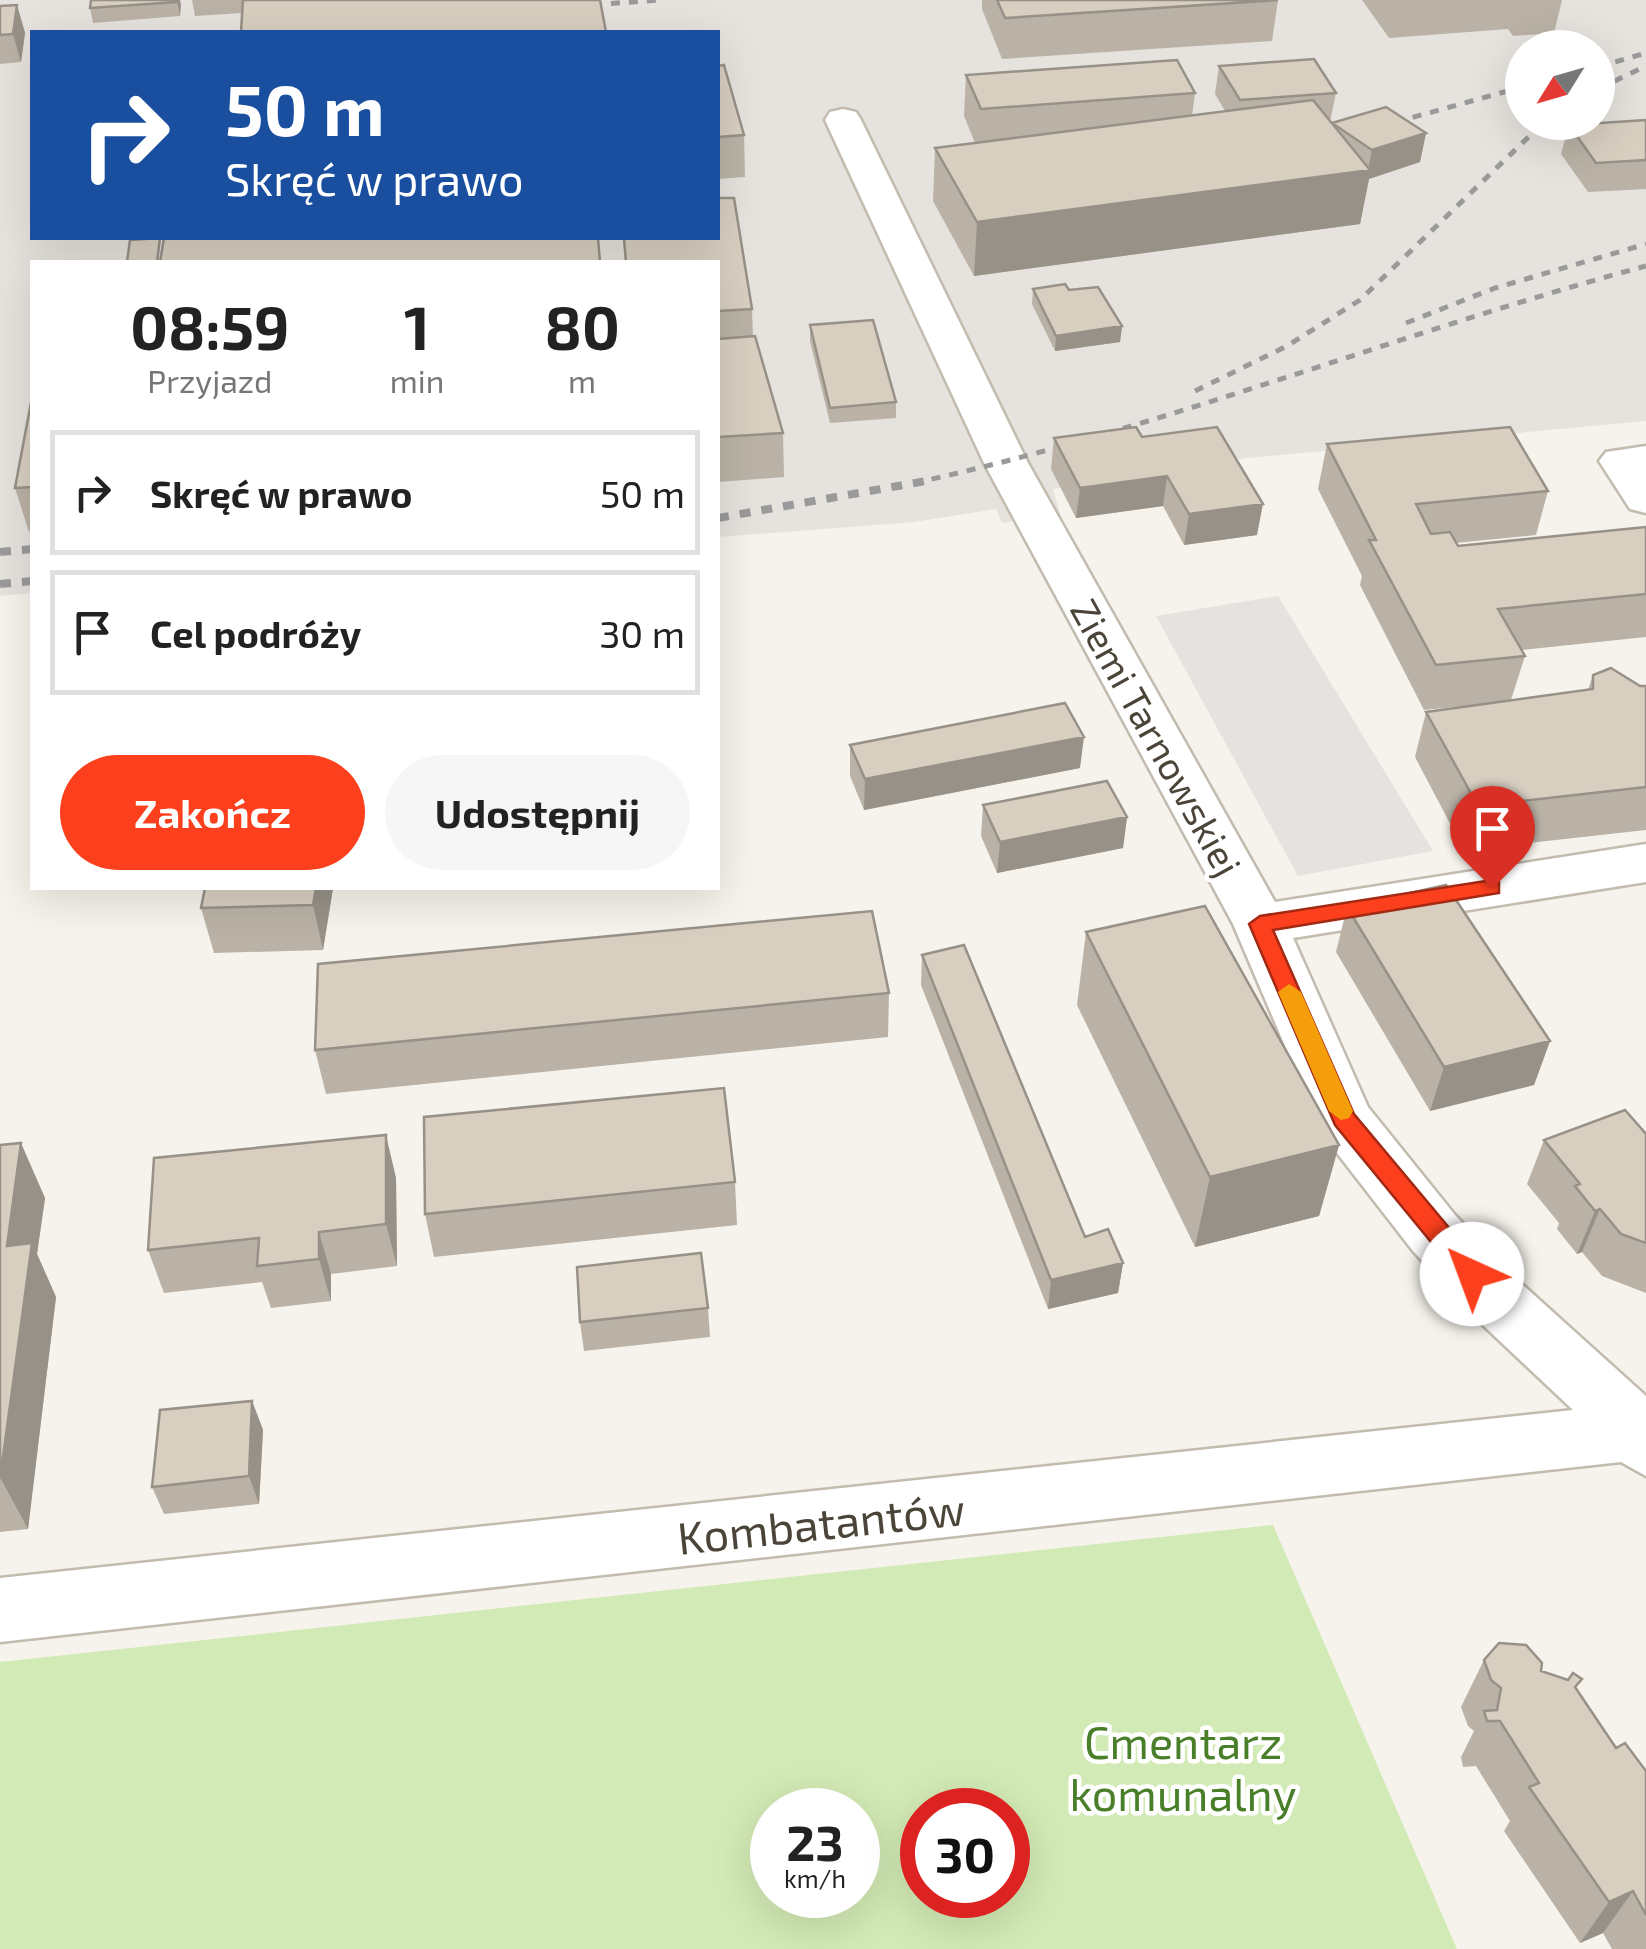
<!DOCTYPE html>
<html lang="pl">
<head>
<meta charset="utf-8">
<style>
  :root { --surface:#fff; --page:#f6f6f6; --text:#222; --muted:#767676; --line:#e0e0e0; --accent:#fc3f1d }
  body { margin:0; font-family:"Exo 2",sans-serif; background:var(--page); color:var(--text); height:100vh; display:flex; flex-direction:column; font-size:38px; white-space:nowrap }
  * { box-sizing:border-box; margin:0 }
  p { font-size:32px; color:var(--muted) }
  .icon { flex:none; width:55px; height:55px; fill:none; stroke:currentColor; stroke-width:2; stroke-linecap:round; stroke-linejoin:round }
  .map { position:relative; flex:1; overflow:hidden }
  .details { position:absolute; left:30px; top:260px; width:690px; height:630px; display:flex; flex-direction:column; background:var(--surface); border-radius:0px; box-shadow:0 10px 40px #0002 }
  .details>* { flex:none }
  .hud { position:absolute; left:30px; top:30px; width:690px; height:210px; border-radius:0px; box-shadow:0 10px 40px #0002; background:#1a4fa0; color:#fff; overflow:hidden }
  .needle { width:65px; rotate:233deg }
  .buttons { position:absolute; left:1505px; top:30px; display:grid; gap:20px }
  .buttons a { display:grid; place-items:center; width:110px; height:110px; border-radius:50%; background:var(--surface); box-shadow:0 10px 40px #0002; font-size:50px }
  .speed { position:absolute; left:750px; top:1788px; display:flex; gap:20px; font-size:50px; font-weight:700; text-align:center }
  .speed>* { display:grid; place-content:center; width:130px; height:130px; border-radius:50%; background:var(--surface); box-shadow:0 10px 40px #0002; line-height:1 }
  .speed small { font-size:25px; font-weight:400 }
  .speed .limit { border:15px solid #d22; background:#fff; color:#111 }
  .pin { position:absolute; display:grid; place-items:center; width:85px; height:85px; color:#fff; margin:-102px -42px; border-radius:50% 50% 50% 0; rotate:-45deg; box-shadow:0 0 10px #0007 }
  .pin .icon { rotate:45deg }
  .me { position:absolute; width:110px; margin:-55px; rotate:317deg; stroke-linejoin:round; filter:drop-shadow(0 0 8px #0008) }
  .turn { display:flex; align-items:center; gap:35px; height:210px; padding:0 30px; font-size:45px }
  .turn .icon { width:130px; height:130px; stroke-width:2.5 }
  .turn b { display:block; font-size:70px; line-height:85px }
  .eta { display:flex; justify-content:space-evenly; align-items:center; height:170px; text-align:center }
  .eta b { font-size:60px; font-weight:700; line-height:70px }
  .primary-button { display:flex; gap:20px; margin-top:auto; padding:20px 30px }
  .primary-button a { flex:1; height:115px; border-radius:60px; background:var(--accent); color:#fff; font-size:40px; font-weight:700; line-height:115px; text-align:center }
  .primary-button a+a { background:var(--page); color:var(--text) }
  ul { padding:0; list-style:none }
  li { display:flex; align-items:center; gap:30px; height:125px; margin:0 20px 15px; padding:0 10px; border:5px solid var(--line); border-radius:0px }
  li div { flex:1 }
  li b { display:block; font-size:38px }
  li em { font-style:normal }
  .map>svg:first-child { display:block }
</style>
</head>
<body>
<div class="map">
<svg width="1646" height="1949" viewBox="0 0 1646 1949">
  <rect width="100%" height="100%" fill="#f6f3ec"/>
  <path fill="#e6e2dd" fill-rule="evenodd" d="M0,0H1646V421L1238,459L1053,489L1060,514L1002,523L996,509L914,522L718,537V262H32V593L0,596ZM32,32H718V238H32ZM1522,48H1598V122H1522Z"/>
  <path fill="#d2eab5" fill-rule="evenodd" d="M1273,1525L1457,1949H0V1662ZM772,1810H858V1895H772ZM922,1810H1008V1895H922Z"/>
  <path fill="#e5e3e0" d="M1278,596L1433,851L1298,876L1156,616Z"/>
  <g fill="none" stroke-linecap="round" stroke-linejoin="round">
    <g stroke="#c2bbae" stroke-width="5">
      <path id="minor" d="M843,109L856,112L861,120L1028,463L1275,902L1646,844V882L1293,938L1368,1107L1455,1215L1513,1276L1646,1396V1476L1621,1462L0,1642V1578L1573,1410L1469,1312L1413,1251L1323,1135L1233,924L984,463L825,120L830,112Z
        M1646,446V513L1630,509L1599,461L1606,452Z"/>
    </g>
    <use href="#minor" fill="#fff" fill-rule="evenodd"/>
    <path stroke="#9a9a9a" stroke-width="5" stroke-dasharray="9 9" stroke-linecap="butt" d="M575,6L660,0
      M1598,67L1646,53
      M1598,89L1646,66
      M1378,127L1522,87
      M1406,323L1495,288L1646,244
      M1195,391L1287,346L1360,300L1544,122
      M914,483C1163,429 1400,332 1646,266"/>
    <path stroke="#9a9a9a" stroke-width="8" stroke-dasharray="11 11" stroke-linecap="butt" d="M718,518L926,481
      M0,552L32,549
      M0,584L32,581"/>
  </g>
  <path fill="#bab2a6" d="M180,0V16L93,23L90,8Z
    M192,0H600L242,13L195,16Z
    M982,0H1278L1272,41L1002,59L982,9Z
    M1362,0H1562L1554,33L1513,36L1508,29L1389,38Z
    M17,5L25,33L21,62L0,64V6Z
    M718,66L744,135L745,177L718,179Z
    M1219,66L1336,93L1330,122L1332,123L1426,133L1420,162L1369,179L1360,224L974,276L933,201L935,148L975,143L964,116L966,75L1195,93L1192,116L1225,111L1215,94Z
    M1646,120V189L1588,192L1561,154L1569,125Z
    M718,198H734L752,309L753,337L755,336L783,433L784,477L718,482V262H625L623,238H718Z
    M1033,289L1069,290L1122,326L1120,342L1055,351L1032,304Z
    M810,325L896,402V418L830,423L810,341Z
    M32,397V532H29L15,488Z
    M1142,437L1257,535L1184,545L1163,506L1076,518L1051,469L1054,438Z
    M1327,444L1548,491L1536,535L1456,543L1458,546L1646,527V637L1521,650L1525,656L1511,700L1588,690L1593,675L1640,686H1646V830L1464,850L1415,757L1426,712L1494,703L1424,710L1360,585L1362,576L1318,489Z
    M850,745L1080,768L864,810L850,776Z
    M983,805L1127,817L1123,848L997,873L981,836Z
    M333,888L323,950L214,953L201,908Z
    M1347,907L1550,1041L1534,1085L1430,1111L1336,952Z
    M1086,932L1339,1145L1319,1216L1195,1247L1077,1005Z
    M922,955L1085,1237L1123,1263L1118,1293L1048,1309L921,985Z
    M889,993L888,1037L326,1094L315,1050Z
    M1646,1134V1293L1602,1276L1582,1252L1577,1254L1557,1229L1559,1223L1527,1184L1544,1140Z
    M0,1145L45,1198L37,1254L56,1297L28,1529L0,1532Z
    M396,1178L397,1266L331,1274V1301L271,1308L262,1282L164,1293L148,1250Z
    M735,1182L737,1225L434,1257L425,1214Z
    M708,1308L710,1337L584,1351L580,1322Z
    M252,1401L263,1430L259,1504L164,1514L152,1487Z
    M1484,1660L1541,1671L1576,1689L1616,1748L1646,1771V1949H1612L1603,1933L1580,1943L1504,1831L1510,1821L1476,1766L1463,1767L1461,1757L1474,1731L1468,1726L1461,1707Z"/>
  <path fill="#979187" d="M177,0H180L181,5L180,16Z
    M17,5L25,33L21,62L13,34Z
    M1426,133L1420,162L1369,179L1360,224L974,276L977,222L1368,170L1372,150Z
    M1122,326L1120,342L1055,351L1056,336Z
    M1167,476L1163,506L1076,518L1080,488Z
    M1263,504L1257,535L1184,545L1189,514Z
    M1084,737L1080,768L864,810L865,779Z
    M1127,817L1123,848L997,873L1000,842Z
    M316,888H333L323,950L313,905Z
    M1550,1041L1534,1085L1430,1111L1444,1067Z
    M386,1135L396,1178L397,1266L386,1224Z
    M21,1143L45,1198L37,1254L56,1297L28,1529L1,1479L7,1246Z
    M1339,1145L1319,1216L1195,1247L1210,1177Z
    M1600,1209L1582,1252L1577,1254L1595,1211Z
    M319,1232L331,1274V1301L319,1259Z
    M1123,1263L1118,1293L1048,1309L1051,1280Z
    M252,1401L263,1430L259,1504L249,1476Z
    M1633,1891L1603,1933L1580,1943L1609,1902Z"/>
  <path fill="#d8cfc1" stroke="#979187" stroke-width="2.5" d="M91,0H177V2L90,8Z
    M243,0H600L606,32H241Z
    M997,0H1278L1005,18Z
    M17,5L13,34L0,35V6Z
    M1314,59L1336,93L1240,100L1219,66Z
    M1177,60L1195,93L981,109L966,75Z
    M724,65L744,135L718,137V66Z
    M1313,100L1370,170L977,222L935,148Z
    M1386,107L1426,133L1372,150L1332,123Z
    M1646,120V160L1596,163L1569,125Z
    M718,198H734L752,309L718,311V262H626L624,238H718Z
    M160,238L157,262H127L130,240Z
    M164,238H598L600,262H160Z
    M1065,284L1069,290L1098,287L1122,326L1056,336L1033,289Z
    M873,320L896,402L830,408L810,325Z
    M755,336L783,433L718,437V339Z
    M32,397V487L15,488Z
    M1136,427L1142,437L1217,427L1263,504L1189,514L1167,476L1080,488L1054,438Z
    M1510,427L1548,491L1416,504L1431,534L1450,532L1458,546L1646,527V594L1498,609L1525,656L1436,665L1369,540H1376L1327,444Z
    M1611,668L1640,686H1646V787L1478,806L1426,712L1593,689V675Z
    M1065,703L1084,737L865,779L850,745Z
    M1107,781L1127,817L1000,842L983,805Z
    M1446,885L1550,1041L1444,1067L1347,907Z
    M205,888H316L313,905L201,908Z
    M1205,906L1339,1145L1210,1177L1086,932Z
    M872,911L889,993L315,1050L318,964Z
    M964,945L1085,1237L1108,1229L1123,1263L1051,1280L922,955Z
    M724,1088L735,1182L425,1214L424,1117Z
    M1625,1110L1646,1134V1243L1621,1234L1600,1209L1595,1211L1575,1186L1580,1184L1544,1140Z
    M386,1135V1224L319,1232V1259L257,1266L259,1238L148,1250L154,1158Z
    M21,1143L7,1246L32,1243L0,1479V1145Z
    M701,1253L708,1308L580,1322L577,1267Z
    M252,1401L249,1476L152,1487L160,1410Z
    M1499,1643L1526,1645L1542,1663L1541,1671L1568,1680L1573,1673L1582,1679L1575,1687L1616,1748L1625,1743L1646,1771V1915L1633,1891L1609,1902L1529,1787L1539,1783L1500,1721H1487L1484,1711L1497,1710L1501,1688L1491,1680L1484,1660Z"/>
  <path fill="#fc3f1d" stroke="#a42913" stroke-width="2.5" d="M1492,880L1499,882V893L1273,930L1354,1114L1481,1266L1485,1274L1481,1281H1463L1335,1125L1249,924L1260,916Z"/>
  <path fill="#f59e0b" d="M1289,984L1301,992L1353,1111L1349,1118L1341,1120L1329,1111L1278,992Z"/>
  <g text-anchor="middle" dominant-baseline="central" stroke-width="9" stroke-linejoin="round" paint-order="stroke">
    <g font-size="38" fill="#4b4439" stroke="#fff">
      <text transform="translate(1157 737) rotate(61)">Ziemi Tarnowskiej</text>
    </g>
    <g font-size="45" fill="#4b4439" stroke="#fff">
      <text transform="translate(821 1522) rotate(-6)">Kombatantów</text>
    </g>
    <g font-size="45" fill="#4a7f2a" stroke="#fff">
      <text x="1183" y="1741">Cmentarz<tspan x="1183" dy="52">komunalny</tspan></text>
    </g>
  </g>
</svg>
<div class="buttons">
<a><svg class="needle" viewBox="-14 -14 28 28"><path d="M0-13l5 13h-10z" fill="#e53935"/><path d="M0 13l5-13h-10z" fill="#767676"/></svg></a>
</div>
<div class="speed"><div>23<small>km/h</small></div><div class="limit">30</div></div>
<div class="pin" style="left:1492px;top:888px;background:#d93025"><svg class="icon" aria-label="arrive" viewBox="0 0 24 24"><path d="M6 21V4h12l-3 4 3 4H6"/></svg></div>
<svg class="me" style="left:1472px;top:1274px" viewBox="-20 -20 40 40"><circle r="19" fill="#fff"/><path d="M0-13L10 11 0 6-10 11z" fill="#fc3f1d"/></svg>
<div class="hud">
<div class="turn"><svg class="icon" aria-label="right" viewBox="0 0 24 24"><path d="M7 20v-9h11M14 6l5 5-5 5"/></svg><div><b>50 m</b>Skręć w prawo</div></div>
</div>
<section class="details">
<div class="eta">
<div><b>08:59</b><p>Przyjazd</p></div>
<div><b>1</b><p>min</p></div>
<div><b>80</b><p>m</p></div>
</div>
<ul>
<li><svg class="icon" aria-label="right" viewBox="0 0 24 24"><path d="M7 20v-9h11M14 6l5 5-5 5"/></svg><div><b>Skręć w prawo</b></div><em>50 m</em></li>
<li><svg class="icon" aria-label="arrive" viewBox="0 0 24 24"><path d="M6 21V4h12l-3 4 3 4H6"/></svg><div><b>Cel podróży</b></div><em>30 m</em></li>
</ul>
<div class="primary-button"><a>Zakończ</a><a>Udostępnij</a></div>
</section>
</div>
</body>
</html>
